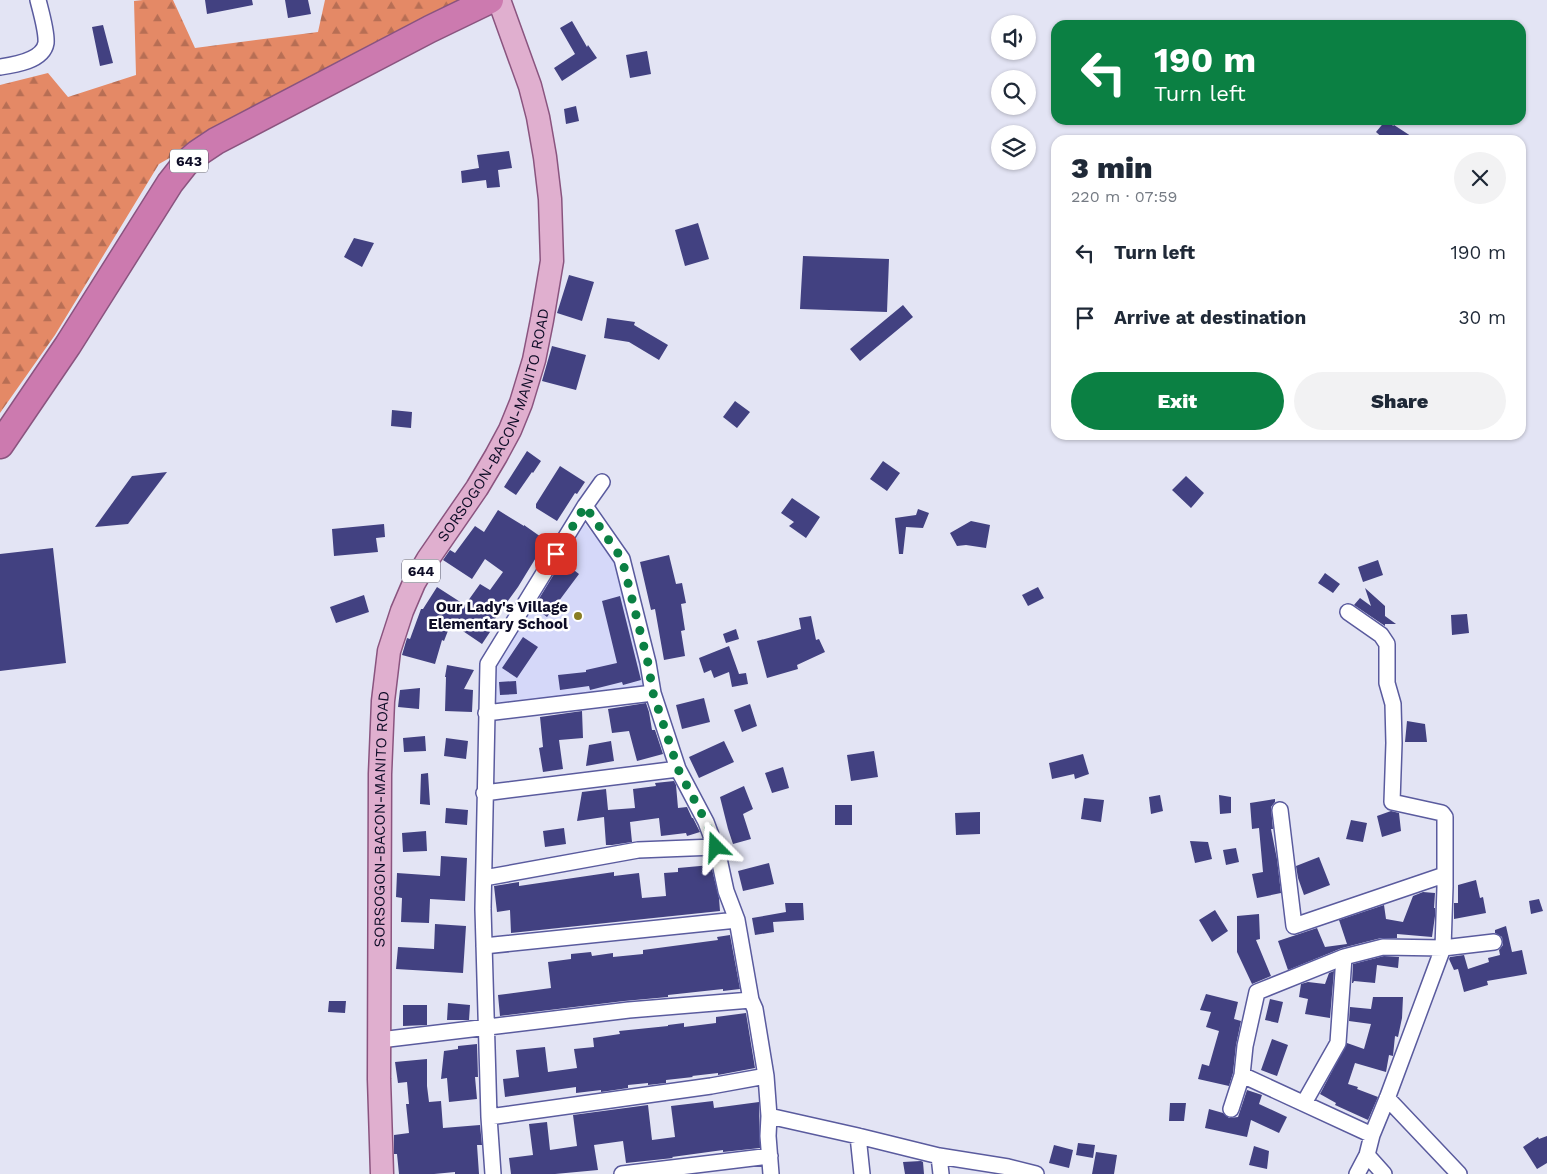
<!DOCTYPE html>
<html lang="en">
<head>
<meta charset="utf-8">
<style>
  :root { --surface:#fff; --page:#f2f2f3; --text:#1f2937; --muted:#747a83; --accent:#0b8043 }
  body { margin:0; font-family:"Work Sans",sans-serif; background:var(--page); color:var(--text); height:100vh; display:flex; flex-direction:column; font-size:19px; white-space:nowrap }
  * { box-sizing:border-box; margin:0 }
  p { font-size:16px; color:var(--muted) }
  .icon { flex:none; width:28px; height:28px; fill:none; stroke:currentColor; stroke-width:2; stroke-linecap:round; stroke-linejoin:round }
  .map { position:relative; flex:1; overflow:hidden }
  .drawer { position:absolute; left:1051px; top:135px; width:475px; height:305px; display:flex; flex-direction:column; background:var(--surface); border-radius:15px; box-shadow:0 1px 4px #0004 }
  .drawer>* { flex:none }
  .top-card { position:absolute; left:1051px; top:20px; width:475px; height:105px; border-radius:15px; box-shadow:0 1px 4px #0004; background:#0b8043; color:#fff; overflow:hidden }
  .fabs { position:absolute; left:991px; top:15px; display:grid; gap:10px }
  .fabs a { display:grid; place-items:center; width:45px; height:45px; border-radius:50%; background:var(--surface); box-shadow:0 1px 4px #0004; font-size:25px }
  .pin { position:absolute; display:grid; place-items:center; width:42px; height:42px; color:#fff; margin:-21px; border-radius:10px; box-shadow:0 2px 8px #0006 }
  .me { position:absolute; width:55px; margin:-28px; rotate:339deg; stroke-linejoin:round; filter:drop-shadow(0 0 4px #0008) }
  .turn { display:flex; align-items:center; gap:18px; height:105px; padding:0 20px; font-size:22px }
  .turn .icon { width:65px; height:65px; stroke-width:2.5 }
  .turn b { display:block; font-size:35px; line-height:42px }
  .round { display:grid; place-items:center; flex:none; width:52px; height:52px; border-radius:26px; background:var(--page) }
  .headline { display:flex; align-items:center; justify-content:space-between; height:85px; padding:0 20px }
  h1 { font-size:30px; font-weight:800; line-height:38px }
  .cta { display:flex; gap:10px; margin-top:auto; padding:10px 20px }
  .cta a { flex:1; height:58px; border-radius:30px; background:var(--accent); color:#fff; font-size:20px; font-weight:800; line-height:58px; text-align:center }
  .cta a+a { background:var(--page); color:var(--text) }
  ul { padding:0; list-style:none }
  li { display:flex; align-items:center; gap:15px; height:65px; padding:0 20px }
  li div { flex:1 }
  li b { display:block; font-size:19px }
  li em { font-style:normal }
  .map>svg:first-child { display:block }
</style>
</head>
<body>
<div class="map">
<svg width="1547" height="1174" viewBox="0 0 1547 1174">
  <defs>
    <pattern id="forest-firs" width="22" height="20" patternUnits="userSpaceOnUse" patternTransform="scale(1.25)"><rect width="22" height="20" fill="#e48966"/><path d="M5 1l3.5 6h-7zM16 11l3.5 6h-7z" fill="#b76e54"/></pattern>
  </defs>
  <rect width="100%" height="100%" fill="#e3e4f4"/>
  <path fill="#d5d8f9" d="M583,522L621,568L647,687L494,707L492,665Z"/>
  <path fill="url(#forest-firs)" d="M143,0H173L195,48L318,32L325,0H468L315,75L159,164L55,335L0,413V85L48,73L68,97L136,75L134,1Z"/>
  <path fill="#424181" d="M205,0H252L253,5L207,14Z
    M285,0H308L311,14L288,18Z
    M572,21L587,47L588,45L597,58L562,81L554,68L575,54L560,28Z
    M103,25L113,63L100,66L92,27Z
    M647,51L651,74L630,78L626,55Z
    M576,106L579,121L566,124L564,109Z
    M1386,120H1389L1393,126L1394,125L1417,140H1385L1376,132Z
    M509,151L512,168L498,170L500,187L487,188L486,180L462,183L461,171L479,168L477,155Z
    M698,223L709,259L685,266L675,230Z
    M354,238L374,243L362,267L344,257Z
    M803,256L889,259L887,312L800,309Z
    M569,275L594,282L582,321L557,313Z
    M903,305L913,317L860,361L850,349Z
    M607,318L635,322L634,325L668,345L659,360L629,342L604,338Z
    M552,346L586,355L576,390L542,381Z
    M735,401L750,412L737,428L723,417Z
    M392,410L412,412L411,428L391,426Z
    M527,451L541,461L533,473L532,472L516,495L504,487Z
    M883,461L900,473L887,491L870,479Z
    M560,466L585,482L577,494L575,493L557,521L536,508V504Z
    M167,472L128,524L95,527L132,476Z
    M1186,476L1204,493L1191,508L1172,490Z
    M792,498L820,517L806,538L789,526L794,522L781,513Z
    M918,509L929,513L923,528L906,527L903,554H899L895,518L916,515Z
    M498,510L524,526V525L551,544L542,559L537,556L518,587L487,630L490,632L482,644L451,623L444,641L442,640L435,664L402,655L407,638L410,639L421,609H423L437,587L465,605L480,584L490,590L503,572L485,559L472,579L443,560L450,550L455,553L475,526L484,532Z
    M971,521L990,525L986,548L966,545L957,546L950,533Z
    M384,524L385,537L376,538L378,552L334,556L332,529Z
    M53,548L66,663L0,671V554Z
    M669,555L676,584L682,583L686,603L681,604L685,630L681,631L685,656L664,660L655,609L651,610L640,562Z
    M1378,560L1383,575L1363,582L1358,567Z
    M562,561L579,574L547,617L534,607Z
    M1325,573L1340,584L1333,593L1318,583Z
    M1038,587L1044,598L1028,606L1022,595Z
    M1365,588L1385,606V616L1396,624H1385V626L1354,605L1360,598L1371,606Z
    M364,595L369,612L336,623L330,607Z
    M620,596L641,680L623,685L622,682L590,690L589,686L560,690L558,675L586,672V670L617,663L602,601Z
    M1467,614L1469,633L1452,635L1451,615Z
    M811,616L816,640L819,639L825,652L797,665L798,669L767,678L757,641L801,629L799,618Z
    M736,629L739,639L726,643L723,634Z
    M523,637L538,647L517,678L502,668Z
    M729,646L739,674L746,673L748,684L732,687L729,672L714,678L711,670L704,673L699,658Z
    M447,665L474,670L464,689L473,690L472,712L445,711L446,677H445Z
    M516,681L517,694L500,695L499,682Z
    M420,688L419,709L398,707L400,690Z
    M704,698L710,722L682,729L676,705Z
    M646,703L649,712L652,730H655L663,754L637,761L629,731L612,733L608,709Z
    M750,704L757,726L742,732L734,710Z
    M582,711L583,738L559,740L563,769L543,772L539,748L543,747L540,717Z
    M1407,721L1425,724L1427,742H1405Z
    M425,736L426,751L404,752L403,738Z
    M446,738L468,741L466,759L444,756Z
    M611,741L614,761L586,766L589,745Z
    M724,741L734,762L699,778L689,757Z
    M874,751L878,777L851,781L847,755Z
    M1083,754L1089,774L1075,779L1074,774L1052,779L1049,763Z
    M783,767L789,788L772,793L765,773Z
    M428,773L430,805L420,804L421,774Z
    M674,781L676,785L678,808L687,807L692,818H693L700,832L687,836L686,833L661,836L659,818L630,822L632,842L612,845H606L604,817L577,821L582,792L606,789L608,810L635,808L633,789L656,786L655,783Z
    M744,786L753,809L743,814L751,839L733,844L728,829L720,797Z
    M1160,795L1163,811L1151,814L1149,797Z
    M1219,795L1231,797V813L1220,814Z
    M1084,798L1104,800L1101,822L1081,819Z
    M1275,799V802L1271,807L1273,829H1271L1277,859L1281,893L1257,898L1252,874L1263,872L1259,828L1252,829L1250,803Z
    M835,805H852V825H835Z
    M446,808L468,810L467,825L445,823Z
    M1391,811L1399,813L1401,831L1382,837L1377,816Z
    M980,812V834L956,835L955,813Z
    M1351,820L1367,823L1363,842L1346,839Z
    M564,828L566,844L545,847L543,831Z
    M426,831L427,851L403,852L402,833Z
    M1190,841L1208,842L1212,859L1195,863Z
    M1236,848L1239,862L1226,865L1223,850Z
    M441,856L467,858L465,901L430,899L429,923L401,922L402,898L396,897L397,873L440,876Z
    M1319,857L1330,885L1304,895L1298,878L1296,866Z
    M769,863L774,884L743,891L738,871Z
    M711,865L719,898L720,911L511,933L510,910L497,912L494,886L519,882V886L614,872V876L639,873L642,898L666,896L664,873L678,872V868Z
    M1476,880L1480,898L1483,897L1486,913L1454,919V903H1458V885Z
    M1423,892L1435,893L1434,908H1435V916L1432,937L1397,934V938H1381L1342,948L1288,970L1278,941L1317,928L1325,947L1347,944L1339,920L1384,905L1386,919L1403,922L1413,896Z
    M1539,899L1543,911L1531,914L1529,901Z
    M785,903H803L804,920L773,922L774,932L755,935L752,918L786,912Z
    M1215,910L1228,931L1212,942L1199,920Z
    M1259,914L1260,939L1256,940L1271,976L1252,984L1237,952V916Z
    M435,924L466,926L463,973L396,969L398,947L434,949Z
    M1506,926L1512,952L1522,950L1527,974L1487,981L1488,985L1464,992L1458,969L1454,970L1449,959L1450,957L1464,955L1468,969L1489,962L1488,958L1500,955L1499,950L1503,945L1502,937L1495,933V930Z
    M730,935L740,989L723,991V989L668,995V997L624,1001L500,1016L498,995L551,988L548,962L571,959V954L591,952L592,956L613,953V957L643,954V950L718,940L717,937Z
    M1384,956L1399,957L1398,968L1377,965L1375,983L1354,981L1353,983H1352L1353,964Z
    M1334,971L1330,1018L1305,1014L1308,999L1299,997L1301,984L1308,982L1325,984L1329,973Z
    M1206,994L1238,1002L1234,1019L1241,1021L1236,1045L1233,1073L1229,1086L1198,1079L1202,1064L1209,1066L1219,1031L1206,1027L1211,1012L1200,1010Z
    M1373,997H1403L1402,1018L1398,1037L1395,1036L1393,1056L1389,1055L1386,1072L1355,1063L1348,1084L1358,1087L1357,1089L1378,1097L1368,1120L1335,1105L1336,1103L1320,1094L1347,1043L1364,1049L1371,1024L1349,1021L1350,1007L1371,1009Z
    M1270,999L1283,1002L1278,1023L1265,1020Z
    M329,1001H346L345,1013L328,1012Z
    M448,1003L470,1005L469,1020H447Z
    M403,1005H427V1025L403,1026Z
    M746,1013L755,1068L718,1075V1073L692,1076L693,1077L666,1080V1083L648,1085V1083L628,1085V1088L601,1092V1090L576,1093V1087L505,1097L503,1079L519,1077L516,1050L545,1047L548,1072L577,1068L574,1049L594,1047L593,1038L620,1034L619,1031L668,1026V1025L684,1023V1027L716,1023V1017Z
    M1272,1039L1288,1045L1277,1076L1261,1070Z
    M477,1044L478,1077H475L477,1099L449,1102L447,1078L441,1079L444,1051L458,1049V1046Z
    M427,1059V1086L429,1102L441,1101L443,1128L480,1125L482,1145H477L479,1174H455V1172L434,1174H399L397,1154H394V1135L409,1133L406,1104H409L407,1082L398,1083L395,1062Z
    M1247,1090L1262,1095L1259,1104L1287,1117L1279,1133L1251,1120L1247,1137L1205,1128L1209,1109L1223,1113L1229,1118L1238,1117Z
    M713,1101L714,1108L759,1102L760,1148L723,1152V1150L672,1157L673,1158L626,1163L623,1141L594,1145L598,1170L555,1174H511L509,1158L533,1155L529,1124L547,1122L550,1150L577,1146L573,1115L648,1105L652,1140L675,1137L671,1106Z
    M1170,1103H1186L1184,1121H1169Z
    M1547,1136V1163L1537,1169L1523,1147L1538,1137L1539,1139Z
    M1078,1143L1095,1145L1093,1158L1076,1155Z
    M1054,1145L1073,1150L1069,1168L1049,1163Z
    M1254,1146L1269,1151L1267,1169L1249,1165Z
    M1096,1152L1117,1155L1114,1174H1092Z
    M921,1161L923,1162L924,1174H905L903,1162Z"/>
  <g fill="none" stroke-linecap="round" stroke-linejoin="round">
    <g stroke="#5a5b9e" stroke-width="18">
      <path id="street" d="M0,67C14,65 43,61 46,43C47,32 41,12 38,0
        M585,506L622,559L648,663L653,693L678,769L706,822L718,854L726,891L737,920L751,1000L755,1009L766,1076L769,1116L768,1136L771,1174
        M1348,612L1381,635L1387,644V683L1393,704L1394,743L1392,802L1442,813L1445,817V887L1443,948L1388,1096L1372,1135L1367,1155L1357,1174
        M486,713L653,693
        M484,793L678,769
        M1280,810L1294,926L1444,875
        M484,878L638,850L715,847
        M484,946L737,920
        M380,1040L629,1010L751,1000
        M1242,1075L1372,1135
        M1387,1098L1459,1174
        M1304,1103L1338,1043L1344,957
        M1231,1109L1242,1075L1245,1046L1257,992L1344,957L1383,947L1443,948L1494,942
        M769,1116L858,1136L939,1156L1008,1167L1036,1174
        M489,1117L711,1086L766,1076
        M858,1136L862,1174
        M1367,1155L1384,1174
        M939,1156L941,1174
        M493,1174L489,1117L483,909L488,664L585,506L602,482
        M622,1174L770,1156"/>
    </g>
    <g stroke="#8a547f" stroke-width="25">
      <g id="primary">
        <path id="s1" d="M382,1174L379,1079L380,774L383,701L389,651L402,611L414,583L428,559L477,488L496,456L510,430L521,403L534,360L542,320L552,261L550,199L545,157L538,117L530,86L499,0"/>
      </g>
    </g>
    <g stroke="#8a547f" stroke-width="29">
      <path id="highway" d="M0,445L68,345L170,183L185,164L198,153L216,141L430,29L490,0"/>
    </g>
    <use href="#street" stroke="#fff" stroke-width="15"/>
    <use href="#primary" stroke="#e0afcf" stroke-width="22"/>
    <use href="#highway" stroke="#cc7aaf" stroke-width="26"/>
  </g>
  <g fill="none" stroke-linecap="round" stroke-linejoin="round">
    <path stroke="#0b8043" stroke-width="9" stroke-dasharray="0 16.2" d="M556,554L585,506L622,559L648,663L653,693L658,708L678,769L706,822L716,847"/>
  </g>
  <circle fill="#897d23" stroke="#fff" stroke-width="2" cx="578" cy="616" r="5"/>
  <g text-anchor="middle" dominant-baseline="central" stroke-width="5" stroke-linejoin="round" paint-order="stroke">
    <g fill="#fff" stroke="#565668" stroke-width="1">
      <rect x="170" y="149.5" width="38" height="23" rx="4"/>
      <rect x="402" y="559.5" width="38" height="23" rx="4"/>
    </g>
    <g font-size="14" font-weight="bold" fill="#0e0d27">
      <text x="189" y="161">643</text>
      <text x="421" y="571">644</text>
    </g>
    <g font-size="15" fill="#0e0d27" stroke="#fff">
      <text stroke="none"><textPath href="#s1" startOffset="775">SORSOGON-BACON-MANITO ROAD</textPath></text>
      <text stroke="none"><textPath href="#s1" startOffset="355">SORSOGON-BACON-MANITO ROAD</textPath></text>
    </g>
    <g font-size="15" font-weight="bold" fill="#0e0d27" stroke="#fff" text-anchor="end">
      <text x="568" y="607">Our Lady's Village<tspan x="568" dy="17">Elementary School</tspan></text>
    </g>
  </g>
</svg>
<div class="fabs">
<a><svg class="icon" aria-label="sound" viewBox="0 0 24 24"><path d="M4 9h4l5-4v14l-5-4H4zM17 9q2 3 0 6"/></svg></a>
<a><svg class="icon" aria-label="search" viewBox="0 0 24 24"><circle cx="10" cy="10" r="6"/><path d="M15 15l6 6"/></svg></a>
<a><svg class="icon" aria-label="layers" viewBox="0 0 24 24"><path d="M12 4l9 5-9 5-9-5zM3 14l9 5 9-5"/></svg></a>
</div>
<div class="pin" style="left:556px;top:554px;background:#d93025"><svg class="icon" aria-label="arrive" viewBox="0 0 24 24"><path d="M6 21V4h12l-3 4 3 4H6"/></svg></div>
<svg class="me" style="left:716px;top:847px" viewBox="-20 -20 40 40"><path d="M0-17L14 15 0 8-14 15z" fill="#0b8043" stroke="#fff" stroke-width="4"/></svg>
<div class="top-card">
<div class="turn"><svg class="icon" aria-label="left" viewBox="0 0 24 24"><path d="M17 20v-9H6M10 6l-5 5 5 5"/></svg><div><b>190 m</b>Turn left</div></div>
</div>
<section class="drawer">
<div class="headline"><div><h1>3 min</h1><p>220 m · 07:59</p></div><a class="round"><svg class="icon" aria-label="close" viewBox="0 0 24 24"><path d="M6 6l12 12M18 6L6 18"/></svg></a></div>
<ul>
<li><svg class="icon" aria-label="left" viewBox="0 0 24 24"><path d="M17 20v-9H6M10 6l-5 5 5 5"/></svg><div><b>Turn left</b></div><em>190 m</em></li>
<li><svg class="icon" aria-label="arrive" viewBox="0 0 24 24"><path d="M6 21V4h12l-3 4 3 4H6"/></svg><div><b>Arrive at destination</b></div><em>30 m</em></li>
</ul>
<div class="cta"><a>Exit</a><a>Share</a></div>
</section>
</div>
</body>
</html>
